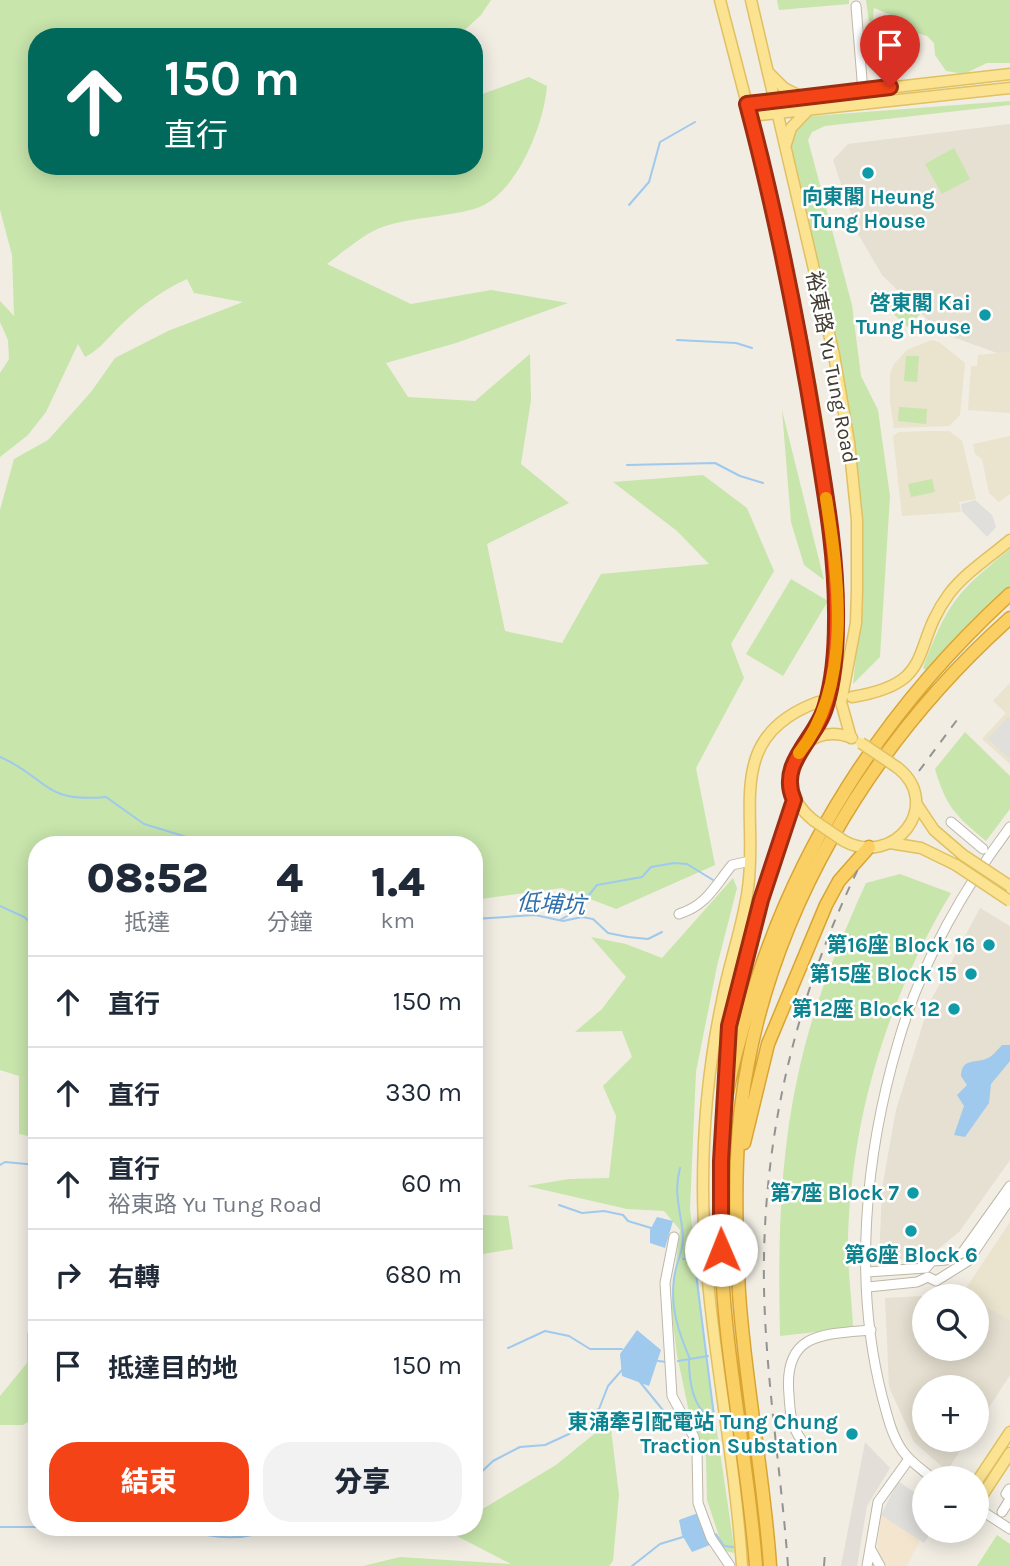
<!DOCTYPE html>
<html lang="zh-TW">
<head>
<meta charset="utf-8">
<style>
  :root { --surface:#fff; --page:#f2f2f3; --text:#1f2937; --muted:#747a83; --line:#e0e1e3; --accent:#f44417 }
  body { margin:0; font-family:Karla,"Noto Sans TC",sans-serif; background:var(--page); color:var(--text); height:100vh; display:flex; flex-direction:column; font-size:26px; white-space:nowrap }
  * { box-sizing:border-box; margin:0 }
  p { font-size:23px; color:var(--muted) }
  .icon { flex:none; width:38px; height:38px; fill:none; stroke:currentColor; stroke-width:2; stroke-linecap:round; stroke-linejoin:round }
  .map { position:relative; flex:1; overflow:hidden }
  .side { position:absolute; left:28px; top:836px; width:455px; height:700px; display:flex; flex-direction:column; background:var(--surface); border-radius:28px; box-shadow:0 4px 18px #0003 }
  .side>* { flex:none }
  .banner { position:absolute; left:28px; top:28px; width:455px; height:147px; border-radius:28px; box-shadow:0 4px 18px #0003; background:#00695c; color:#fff; overflow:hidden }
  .tools { position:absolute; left:912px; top:1284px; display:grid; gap:14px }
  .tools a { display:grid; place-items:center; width:77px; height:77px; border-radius:50%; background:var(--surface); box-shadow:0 4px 18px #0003; font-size:35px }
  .pin { position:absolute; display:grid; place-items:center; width:60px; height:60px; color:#fff; margin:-72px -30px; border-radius:50% 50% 50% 0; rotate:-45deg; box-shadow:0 0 7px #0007 }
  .pin .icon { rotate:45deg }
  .me { position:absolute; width:77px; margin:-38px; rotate:359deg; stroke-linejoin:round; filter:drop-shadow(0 0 5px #0008) }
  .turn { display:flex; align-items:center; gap:24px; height:147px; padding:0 21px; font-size:32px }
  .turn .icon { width:91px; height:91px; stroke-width:2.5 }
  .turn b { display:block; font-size:49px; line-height:60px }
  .eta { display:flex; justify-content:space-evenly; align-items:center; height:119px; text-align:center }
  .eta b { font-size:42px; font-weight:800; line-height:49px }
  .primary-button { display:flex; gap:14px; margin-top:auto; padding:14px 21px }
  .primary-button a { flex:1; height:80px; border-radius:28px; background:var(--accent); color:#fff; font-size:28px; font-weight:800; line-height:80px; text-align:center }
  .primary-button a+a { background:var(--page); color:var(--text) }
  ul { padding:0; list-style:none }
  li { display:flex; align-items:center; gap:21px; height:91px; padding:0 21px; border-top:2px solid var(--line) }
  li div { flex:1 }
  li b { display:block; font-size:26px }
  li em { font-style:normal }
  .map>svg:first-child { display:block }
</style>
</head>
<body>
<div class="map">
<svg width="1010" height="1566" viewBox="0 0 1010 1566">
  <rect width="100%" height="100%" fill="#f1ede3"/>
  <path fill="#e5e0d1" d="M1010,124V352L997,353L950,336L926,318L882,275L857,232L833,160L848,144Z
    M980,908L1010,926V1160L959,1232L927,1258L879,1261L882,1188L896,1110L929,1004Z
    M960,1294L972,1297H924V1349H976L977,1300L1010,1320V1375L977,1426L976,1388H924V1440H967L947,1471L914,1442L889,1387L885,1298Z"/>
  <path fill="#f3e5ce" d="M881,1515L920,1540L907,1566H886L877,1551Z"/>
  <path fill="#e3dfd8" d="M865,1442L890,1468L867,1506L857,1566H841Z"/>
  <path fill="#eae3cd" d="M931,340L939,342L965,363L960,415L949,426L894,428L890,403V374L894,364L907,350Z
    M1010,352V413L968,410L971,366H977L978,355Z
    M931,431H949L962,441L976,499L959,502L961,512L902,516L893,436L899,432Z
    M1010,436V494L999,502L989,493L982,459L975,454L973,444Z
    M1010,683V764L982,739L1006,713L993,701Z
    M1010,1222V1320L964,1291Z"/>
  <path fill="#c8e5ac" d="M0,0H491L481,15L457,37H37V166H474V97L529,77L547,86C544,125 516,197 474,209C445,217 414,217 385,226C366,232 343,252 327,264L411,304L491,290L568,303L456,343L386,363L408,397L475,401L530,354L531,400L521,464L569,503L487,544L505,631L562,643L601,574L709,564L677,531L613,482L703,475L747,508L774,571L731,644L744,678L696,768L715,865L616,909L562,888L474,900V845H37V1138L19,1134V1076L0,1070V510L14,459L48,440L91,392L115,358L168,331L243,302L194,293L187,279C163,290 142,305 123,323C110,335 101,349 85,357L78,344L46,412L28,435L0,457V373L9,359L8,340L0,322V301L14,316L12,255L0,210Z
    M777,0H849V4L779,10Z
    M866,0H1010V63H987L964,74L946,71L935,55L934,43L927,36L907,30L893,16L874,8L872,26L864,28L869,22Z
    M1010,101V105L825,126L812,132L808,140L852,305L861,376L878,410L890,496L880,657L853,684L863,590L854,458L791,164L789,137L806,117L812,116Z
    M954,148L970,179L942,194L925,164Z
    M900,295L920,314L908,327L887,308Z
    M906,356H919L917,382L904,381Z
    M899,407L927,409L926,424L898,421Z
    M782,410L824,580L804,565L791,522Z
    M932,479L935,492L911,497L908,484Z
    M1010,549V586L926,670L923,668C948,602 956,593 1010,549Z
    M791,579L828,601L783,676L746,654Z
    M965,732L1010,776V809L986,841C956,816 946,807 935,769Z
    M900,874L951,893C888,998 852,1114 848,1237C847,1267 852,1298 853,1328L780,1336C778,1248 779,1161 798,1075C812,1008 838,945 866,883Z
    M733,878L737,888L717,966L696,1072L690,1208L709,1378L735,1553L724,1551L707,1500L706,1457L689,1412L677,1355L671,1308L680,1230L664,1211L627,1209L527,1186L569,1179L609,1178L616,1116L603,1086L632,1057L622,1031L575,1032L602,1009L626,977L591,937L626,944L662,958Z
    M484,1215L508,1216L513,1249L483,1254L474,1261V1216Z
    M37,1325V1416L23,1425H0V1396L27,1363V1333Z
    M610,1421L619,1495L613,1561L609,1566H363L400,1557L511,1564L447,1531L452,1528H474V1514L556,1465Z
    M997,1535L1010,1544V1566H977Z"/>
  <path fill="#e1dfdb" d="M975,500L992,515L996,527L987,537L962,511L961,504Z
    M1008,717L1010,719V759L988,739Z
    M898,1481L924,1499V1531H932L924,1543L881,1515Z"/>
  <path fill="#9fc9ed" d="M1002,1045H1010V1061L991,1084L989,1103L965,1137L954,1135L964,1106L957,1095L967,1085L961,1076C962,1057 976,1064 988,1058C993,1056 998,1049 1002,1045Z
    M657,1217L673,1221L665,1248L650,1243V1230Z
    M637,1330L661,1350L649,1386L622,1376L620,1354Z
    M698,1513L710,1545L692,1552L682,1535L679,1520Z"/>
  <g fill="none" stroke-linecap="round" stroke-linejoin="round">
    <path stroke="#9fc9ed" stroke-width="2" d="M629,205L649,182L660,142L695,122
      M677,340L736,343L752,348
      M627,465L715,463L740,476L763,483
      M0,757C49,778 41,803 106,797L144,824L213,845
      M0,906L24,917L37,928
      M474,919L535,915L563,921L582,917L593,919L608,933L628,937L648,939L662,932
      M560,920L576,911L597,885L642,877L651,867L674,863L687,864L713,880
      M0,1165L5,1162L37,1165
      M680,1168C674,1190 679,1205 682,1227C686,1251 676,1259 674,1279C670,1307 679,1334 690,1359
      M559,1205L582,1213L604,1211L623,1215L628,1221L651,1228
      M683,1259L694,1258L714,1416L694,1420
      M508,1348L545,1331L569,1336L590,1349H622
      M689,1360C689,1379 692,1403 707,1416
      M658,1361L667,1362
      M678,1361L708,1356
      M640,1382L671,1420L683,1424
      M474,1479L493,1461L520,1447L545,1445L569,1434L583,1416L599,1409L608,1386L622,1370
      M0,1527H37
      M182,1528C212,1539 243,1542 273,1528
      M716,1534L724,1546L733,1547
      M632,1566L660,1544L683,1537"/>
    <g stroke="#bfb8a9" stroke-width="11">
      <path id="minor" d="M856,6L864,104
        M951,822L983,849
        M679,914C707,905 714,887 732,865L750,861
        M674,1237L665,1283L672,1396L694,1437L697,1451L698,1503L711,1538L730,1566
        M867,1272L926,1268L932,1261L946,1260L962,1253L1010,1186
        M868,1287L917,1282L928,1277L936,1281L968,1261L1010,1199
        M802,1441C791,1426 790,1413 789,1395C783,1333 822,1334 871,1330
        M933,1479C923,1470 910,1462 902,1450C891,1434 887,1414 882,1396C853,1282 865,1155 898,1043C920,966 962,891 1010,827
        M1009,1489L1006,1494L1010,1497
        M976,1507L1010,1529
        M1002,1512L1010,1499
        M870,1548L880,1566
        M867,1566L878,1502L909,1459"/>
    </g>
    <g stroke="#e0c062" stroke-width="13">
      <path id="major" d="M720,0C758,149 892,622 807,744
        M751,0L834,355L849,442L857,520V590L856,623L841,702L851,738
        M769,73L784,88L800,96
        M747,104L1010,74
        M750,116L1010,88
        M786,144L791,128L809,109
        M852,697C938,683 909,648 949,594C965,573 990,557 1010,540
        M916,803L934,830L963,855
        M813,820C764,780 802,718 852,738
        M844,841C894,868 944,805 898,768
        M890,843L921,848L956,865
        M976,1483L1010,1432
        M976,1505L1010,1453
        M742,1566C734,1439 703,1314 703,1186C703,1124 709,1062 722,1001C729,963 743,926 748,888C759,812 722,737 818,702"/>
    </g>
    <g stroke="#d8a535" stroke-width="15">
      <path id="highway" d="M726,1067C732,975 766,888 794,800
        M744,1143L768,1044L826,905L839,881L869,847
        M756,1566C748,1460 724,1355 721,1249C719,1201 719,1152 725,1105C729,1075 738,1046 746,1017C791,852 884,709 1010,594
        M770,1566C764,1475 745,1384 739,1293C736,1236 734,1164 741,1108C764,918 869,744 1010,618"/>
    </g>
    <use href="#minor" stroke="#fff" stroke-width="9"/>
    <use href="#major" stroke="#fbe392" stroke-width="10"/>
    <use href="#highway" stroke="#fad065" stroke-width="12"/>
    <path stroke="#939393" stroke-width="2" stroke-dasharray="9 9" stroke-linecap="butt" d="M919,771L960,716
      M788,1566C782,1483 769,1400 765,1317C757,1159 791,1006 860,865
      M824,1566L825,1553"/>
    <g stroke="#e0c062" stroke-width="13" stroke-linecap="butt">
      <path id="major-bridge" d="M861,743L898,768
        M813,820L844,841
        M963,855L1010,886
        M956,865L1010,901"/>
    </g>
    <use href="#major-bridge" stroke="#fbe392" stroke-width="10"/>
  </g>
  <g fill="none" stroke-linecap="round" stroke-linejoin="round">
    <g stroke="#9f2c0f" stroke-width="18">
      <path id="route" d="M721,1250V1161L729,1026L761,900L794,800C777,763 817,739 826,705C834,678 836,649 836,621C837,559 826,497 816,436C798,325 776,213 747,104L890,87"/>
    </g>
    <use href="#route" stroke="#f44417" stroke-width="12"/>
    <path stroke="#f59e0b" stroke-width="12" d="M799,753C853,686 839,578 826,498"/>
  </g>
  <g fill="#0f9aa8" stroke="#fff" stroke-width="2.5">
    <circle cx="868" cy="173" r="7"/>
    <circle cx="985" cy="315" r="7"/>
    <circle cx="989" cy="945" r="7"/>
    <circle cx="971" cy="974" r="7"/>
    <circle cx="954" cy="1009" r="7"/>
    <circle cx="913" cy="1193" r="7"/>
    <circle cx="911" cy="1231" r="7"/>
    <circle cx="852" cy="1434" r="7"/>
  </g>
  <g text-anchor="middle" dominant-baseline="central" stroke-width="5" stroke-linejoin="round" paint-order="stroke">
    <g font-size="21" font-weight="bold" fill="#0d838f" stroke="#fff" text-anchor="end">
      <text x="868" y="197" text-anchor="middle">向東閣 Heung<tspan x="868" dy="24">Tung House</tspan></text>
      <text x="971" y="303">啓東閣 Kai<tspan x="971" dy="24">Tung House</tspan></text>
      <text x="975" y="945">第16座 Block 16</text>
      <text x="957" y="974">第15座 Block 15</text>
      <text x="940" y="1009">第12座 Block 12</text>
      <text x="899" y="1193">第7座 Block 7</text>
      <text x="911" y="1255" text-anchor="middle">第6座 Block 6</text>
      <text x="838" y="1422">東涌牽引配電站 Tung Chung<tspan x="838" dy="24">Traction Substation</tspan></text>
    </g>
    <g font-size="21" fill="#423d33" stroke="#fff">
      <text transform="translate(832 367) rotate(79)">裕東路 Yu Tung Road</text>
    </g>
    <g font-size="23" font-style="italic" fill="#3070aa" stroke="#fff">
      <text transform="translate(551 904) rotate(3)">低埔坑</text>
    </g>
  </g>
</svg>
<div class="tools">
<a><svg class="icon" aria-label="search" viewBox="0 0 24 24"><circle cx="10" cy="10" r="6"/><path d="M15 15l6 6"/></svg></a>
<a>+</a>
<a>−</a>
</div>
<div class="pin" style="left:890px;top:87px;background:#d93025"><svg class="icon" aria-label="arrive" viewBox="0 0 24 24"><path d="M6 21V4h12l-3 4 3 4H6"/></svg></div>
<svg class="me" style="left:721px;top:1250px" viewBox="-20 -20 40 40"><circle r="19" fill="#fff"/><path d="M0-13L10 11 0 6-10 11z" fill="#f44417"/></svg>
<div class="banner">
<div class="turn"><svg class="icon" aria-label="ahead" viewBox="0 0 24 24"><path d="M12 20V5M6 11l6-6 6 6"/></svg><div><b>150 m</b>直行</div></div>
</div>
<section class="side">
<div class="eta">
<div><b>08:52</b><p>抵達</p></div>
<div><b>4</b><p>分鐘</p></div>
<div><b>1.4</b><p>km</p></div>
</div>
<ul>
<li><svg class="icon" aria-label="ahead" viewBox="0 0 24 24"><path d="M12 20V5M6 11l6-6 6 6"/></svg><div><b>直行</b></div><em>150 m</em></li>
<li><svg class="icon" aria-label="ahead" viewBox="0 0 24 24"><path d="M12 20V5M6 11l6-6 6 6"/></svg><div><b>直行</b></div><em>330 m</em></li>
<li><svg class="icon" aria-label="ahead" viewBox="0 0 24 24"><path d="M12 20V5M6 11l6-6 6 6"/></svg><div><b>直行</b><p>裕東路 Yu Tung Road</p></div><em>60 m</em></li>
<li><svg class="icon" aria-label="right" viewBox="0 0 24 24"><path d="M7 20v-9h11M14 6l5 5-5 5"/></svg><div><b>右轉</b></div><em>680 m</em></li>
<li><svg class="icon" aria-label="arrive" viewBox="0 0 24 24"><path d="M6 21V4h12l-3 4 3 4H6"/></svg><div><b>抵達目的地</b></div><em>150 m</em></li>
</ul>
<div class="primary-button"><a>結束</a><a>分享</a></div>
</section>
</div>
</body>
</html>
